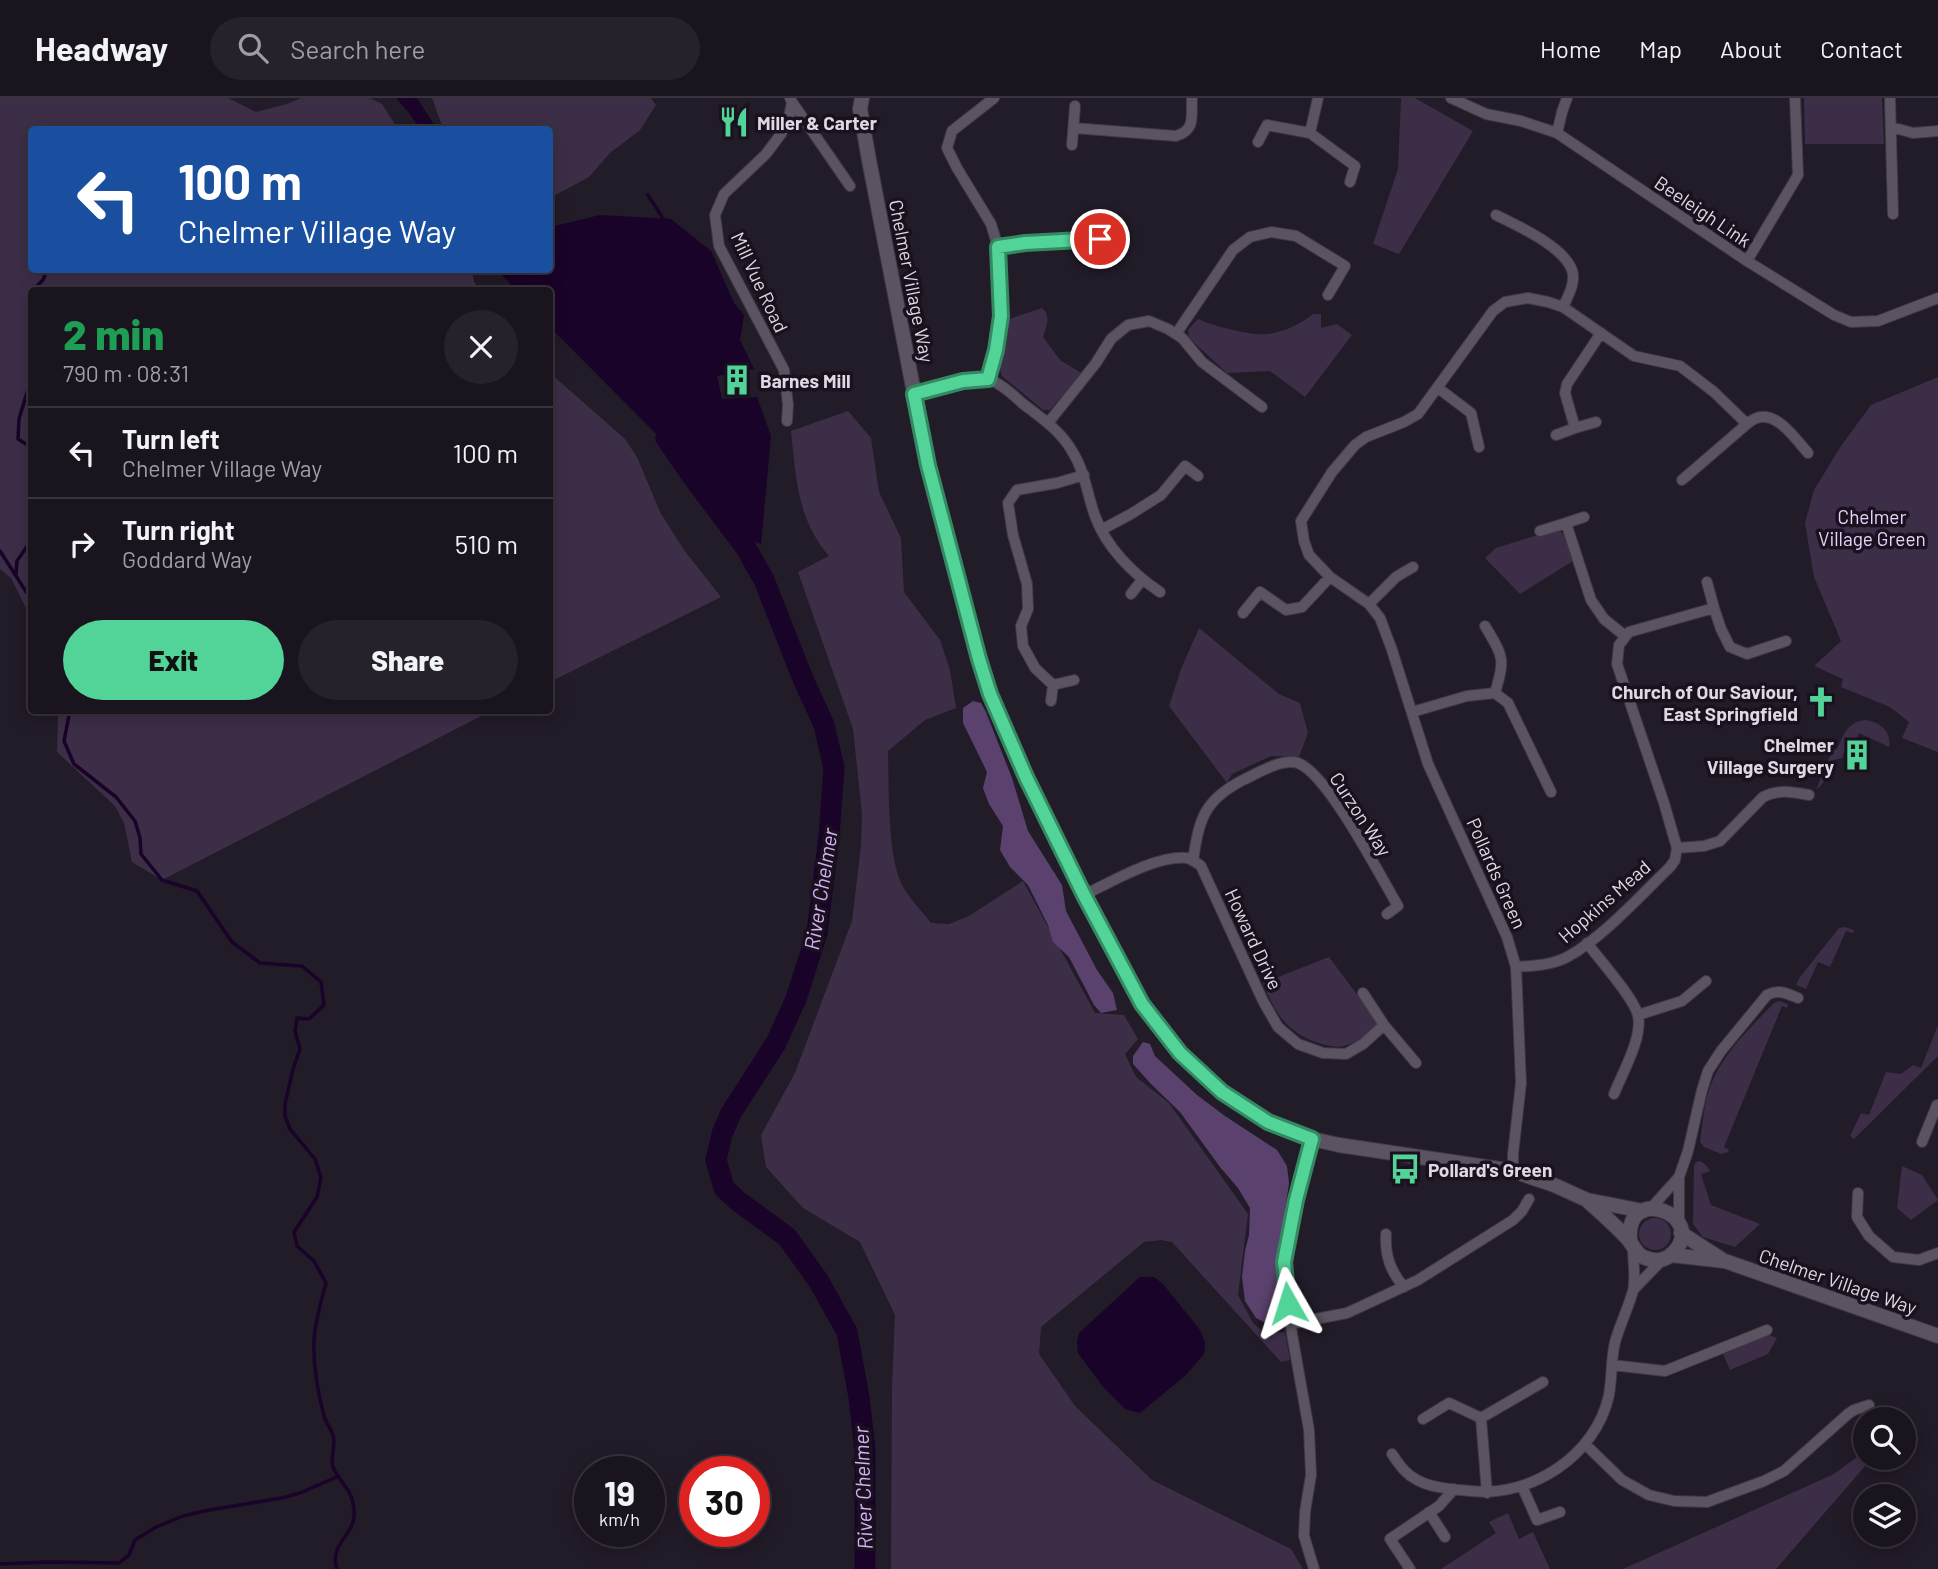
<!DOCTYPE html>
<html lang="en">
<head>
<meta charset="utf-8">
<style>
  :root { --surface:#1a141e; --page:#27212b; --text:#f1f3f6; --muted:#9f9ea4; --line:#38333c; --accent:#52d397 }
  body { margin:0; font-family:Barlow,sans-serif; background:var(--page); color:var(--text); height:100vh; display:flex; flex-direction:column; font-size:26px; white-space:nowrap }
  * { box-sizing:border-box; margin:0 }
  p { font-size:23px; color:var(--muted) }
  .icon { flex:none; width:38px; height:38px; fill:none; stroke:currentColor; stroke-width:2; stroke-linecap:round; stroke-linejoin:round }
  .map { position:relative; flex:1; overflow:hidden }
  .details { position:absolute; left:28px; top:189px; width:525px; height:427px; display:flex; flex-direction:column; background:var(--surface); border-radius:7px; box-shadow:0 4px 18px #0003,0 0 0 2px var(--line) }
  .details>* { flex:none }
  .hud { position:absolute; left:28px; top:28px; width:525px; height:147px; border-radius:7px; box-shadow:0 4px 18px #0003,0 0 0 2px var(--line); background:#1a4fa0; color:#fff; overflow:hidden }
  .tools { position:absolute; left:1853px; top:1309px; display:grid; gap:14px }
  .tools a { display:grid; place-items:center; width:63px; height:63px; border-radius:50%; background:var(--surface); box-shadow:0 4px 18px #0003,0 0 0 2px var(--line); font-size:35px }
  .speed { position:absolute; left:574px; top:1358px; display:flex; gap:14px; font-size:35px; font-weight:700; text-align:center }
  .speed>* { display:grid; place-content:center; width:91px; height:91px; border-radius:50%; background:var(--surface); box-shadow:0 4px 18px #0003,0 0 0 2px var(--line); line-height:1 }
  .speed small { font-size:18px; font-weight:400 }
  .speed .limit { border:10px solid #d22; background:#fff; color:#111 }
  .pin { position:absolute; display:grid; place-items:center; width:60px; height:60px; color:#fff; margin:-30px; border:4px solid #fff; border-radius:50%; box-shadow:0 2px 7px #0007 }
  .me { position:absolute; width:77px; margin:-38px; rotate:354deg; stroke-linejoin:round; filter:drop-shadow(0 0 5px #0008) }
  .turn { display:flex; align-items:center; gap:24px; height:147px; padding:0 35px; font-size:32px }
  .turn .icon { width:91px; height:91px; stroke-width:2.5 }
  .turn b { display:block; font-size:49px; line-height:60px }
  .round { display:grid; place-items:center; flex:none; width:74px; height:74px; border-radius:37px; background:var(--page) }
  .headline { display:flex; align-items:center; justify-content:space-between; height:119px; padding:0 35px }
  h1 { font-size:42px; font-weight:800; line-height:52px; color:#1e9e55 }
  .primary-button { display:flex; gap:14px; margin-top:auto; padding:14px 35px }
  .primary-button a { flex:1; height:80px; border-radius:42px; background:var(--accent); color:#111; font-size:28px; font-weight:800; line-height:80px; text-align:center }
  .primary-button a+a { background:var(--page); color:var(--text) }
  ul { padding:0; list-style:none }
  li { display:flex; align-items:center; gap:21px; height:91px; padding:0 35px; border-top:2px solid var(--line) }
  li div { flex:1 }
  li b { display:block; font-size:26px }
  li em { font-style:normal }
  header { display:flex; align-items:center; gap:42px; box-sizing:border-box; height:98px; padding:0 35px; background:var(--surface); border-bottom:2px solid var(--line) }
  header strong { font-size:33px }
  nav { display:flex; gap:38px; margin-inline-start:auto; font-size:24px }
  .search { width:490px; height:63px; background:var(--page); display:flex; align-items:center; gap:18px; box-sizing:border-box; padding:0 24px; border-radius:38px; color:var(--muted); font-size:26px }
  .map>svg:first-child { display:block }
</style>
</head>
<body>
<header>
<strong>Headway</strong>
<div class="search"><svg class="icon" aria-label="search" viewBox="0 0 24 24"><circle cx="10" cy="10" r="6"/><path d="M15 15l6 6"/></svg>Search here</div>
<nav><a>Home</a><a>Map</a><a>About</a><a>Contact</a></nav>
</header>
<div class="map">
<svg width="1938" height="1471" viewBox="0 0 1938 1471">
  <rect width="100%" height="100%" fill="#221b28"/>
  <path fill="#3d2e48" d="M0,0H228L256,14L287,6L301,0H370L382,6L398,31L32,32V172H472L474,184L480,192H32L31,520L11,480L0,471Z
    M432,0H651L656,7L640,32L610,55L589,79L550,100V32L448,31L441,25Z
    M1401,0H1415L1473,33L1399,156L1373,146L1398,71Z
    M1804,0H1882L1884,46H1805Z
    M1042,210C1052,218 1046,228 1043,239L1060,262L1081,275L1050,312H1043L1002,278C997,266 1004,259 1006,247C1007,239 1007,230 1006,222Z
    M1313,216H1321V230L1337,226L1352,237L1305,299L1270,273L1227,275L1189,240L1188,232L1198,221C1213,228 1251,238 1268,236C1284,234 1301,226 1313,216Z
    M550,275L625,341L637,359L660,414L684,452L721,499L550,584Z
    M1938,279V654L1902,640L1909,624L1890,609L1841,589L1843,581L1814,568L1841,543L1814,479L1805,425L1814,392L1841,348L1871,307Z
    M848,313L871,340L879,394L901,440L904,494L940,542L950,572L956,610L925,622L888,653C889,690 887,752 901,785C907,798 922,813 931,825L949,826L969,818L1023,783L1095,915L1124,917L1138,941L1125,956L1136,979L1169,1005L1248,1116L1238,1197L1253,1225L1266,1236L1285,1234L1290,1262L1281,1264L1172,1144L1161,1142L1144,1144L1041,1229L1039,1256L1075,1308L1152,1382L1291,1451L1303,1471H891L892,1290L895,1217L860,1144L803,1110L766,1069L761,1037L795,975L852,823L861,748L862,716L853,631L798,474L829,458C797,421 796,379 791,333Z
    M1557,431C1568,436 1569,453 1573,463L1520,496L1485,460L1496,450Z
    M1199,530L1279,596L1300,605L1308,635L1299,659L1271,658L1232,676L1227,685L1169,608L1181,571Z
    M58,613V612L491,613L162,782L132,764L124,725L115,708L57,654Z
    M1866,622C1880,624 1892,634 1889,649L1859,635L1854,648L1847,646L1842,660L1834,662C1830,672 1825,686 1816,692L1832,653L1837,651C1844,636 1848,623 1866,622Z
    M1844,829L1854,832L1853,835L1846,833L1830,869L1818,864L1806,891L1796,887L1800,879L1839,830Z
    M1329,859L1368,911L1377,927C1367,935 1357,945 1344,948C1338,950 1329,948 1322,946C1288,936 1276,917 1263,885Z
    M1779,903L1788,906L1787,910L1782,908L1724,1049L1729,1052L1728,1054L1721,1056L1704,1049L1700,1044C1703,1024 1704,1002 1712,984C1725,953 1752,928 1774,905Z
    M1938,927V958L1854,1041L1850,1038L1861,1015L1869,1017L1886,974L1901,976L1913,967L1921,970Z
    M1700,1063L1706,1067L1710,1073L1701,1076L1711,1107L1760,1126L1735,1149L1703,1139L1693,1126L1694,1068L1696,1064Z
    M1902,1068L1922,1077L1938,1102L1911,1122L1897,1110Z
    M1639 1136a16 16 0 1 1 32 0a16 16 0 1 1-32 0Z
    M1769,1237L1777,1240L1768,1256L1730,1272L1723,1256Z
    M1865,1353L1866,1360H1872L1776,1471H1623L1834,1376Z
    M1508,1415L1519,1441L1533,1434L1550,1471H1441L1496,1435L1489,1424Z"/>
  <path fill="#5b416d" d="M973,603L981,605L986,614L1012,680L1028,733L1062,787L1066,813L1097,872L1113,895L1117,912L1101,915L1094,907L1069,859L1053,844L1048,827L1028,787L1010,769L1000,752L1003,728L989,706L983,690L987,674L963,625V610Z
    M1143,944L1150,946L1155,958L1197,997L1225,1018L1277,1052L1287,1068L1289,1085L1283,1127L1280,1179L1282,1227L1273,1229L1256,1220L1245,1203L1242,1179L1245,1153L1249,1137L1250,1110L1238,1090L1220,1069L1180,1014L1151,986L1133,966V958Z"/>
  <path fill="#1a0329" d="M396,0H417L437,31H420L409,15Z
    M600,117L671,121L711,153L734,205L744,217L740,242L754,271L717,278L722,301L757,299L771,338L761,446L736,437L695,375L678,358L676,361L662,342L550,229V192H515L498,172H550V129Z
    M1140,1179H1154L1163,1186L1200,1232L1205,1244L1204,1256L1186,1277L1140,1315L1125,1311L1104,1290L1078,1255L1077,1243L1079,1235Z"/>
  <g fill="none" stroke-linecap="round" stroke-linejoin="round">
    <path stroke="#1a0329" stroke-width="3.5" d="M648,97L664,122
      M33,192L43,182L47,172
      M32,195L28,199L32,224
      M32,278L19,321L18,341L32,350
      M746,450L747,439
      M0,453L32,503
      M16,476L17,463L32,441
      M70,612L64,643L74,666L116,699L135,723L140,740L141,756L162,782L197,793L232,844L260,865L302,868L321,884L324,907L309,921L297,920L295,933L300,951L293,971L285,1006V1018L290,1031L315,1061L321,1080L317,1099L294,1134L297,1148L314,1163L326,1185C321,1204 315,1223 314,1243C313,1267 318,1295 324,1318C326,1325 331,1331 333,1337C336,1347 330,1360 333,1369C341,1388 352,1389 354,1412C357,1437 328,1445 337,1471
      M0,1466L49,1464L119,1465L129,1457L135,1442L156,1429L183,1418L209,1412L282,1400L300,1395L339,1378"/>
    <path stroke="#1a0329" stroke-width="21" d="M666,340L692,378L746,450L764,482L803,581L824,627L834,670L829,738L817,835L796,901L776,945L731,1015L722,1036L716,1062L724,1090L738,1103L787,1139L818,1182L847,1234L859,1299L865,1352V1471"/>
    <g stroke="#3e3942" stroke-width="12">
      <path id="minor" d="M1318,0L1310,35L1355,68L1350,84
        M1451,0L1486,16L1521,23L1557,35L1747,163L1834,217L1851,224L1878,223L1938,200
        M1890,0L1893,116
        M792,4L850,88
        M1891,29L1913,35L1938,33
        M1074,30L1176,38C1196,32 1191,18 1192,0
        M1557,35L1562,14L1567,0
        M1258,44L1267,27L1310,35
        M1072,47L1075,8
        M1496,117C1518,128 1563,148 1572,172C1576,185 1568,198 1563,209
        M998,149L1025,145L1100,141
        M1747,163L1798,77L1795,0
        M1176,236L1233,152L1250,139L1271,134L1296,138L1345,168L1328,197
        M988,281L996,252L1001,218L998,149L991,126L957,70L947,50L952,33L994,0
        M1438,290L1471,315L1479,349
        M914,296C931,291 971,277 987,281C1000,284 1013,297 1022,305C1040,319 1061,333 1072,353C1085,373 1087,396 1095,418C1106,449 1133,476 1160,494
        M787,323L788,307L784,272L719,148L715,117L724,96L766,56L781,36L789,19L792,4L790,0
        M1596,324L1575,330L1565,295L1567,286L1601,235
        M1048,325L1096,265L1111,241L1128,227L1149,223L1168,231L1182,240L1202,264L1262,309
        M1556,337L1575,330
        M1682,382L1747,326
        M1584,419L1566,425L1591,502L1604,521L1625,538
        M1101,432L1131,416L1161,397L1185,368L1198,378
        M1540,433L1566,425
        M1707,484L1714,510
        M1131,496L1142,482
        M1369,506L1396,479L1413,469
        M1243,515L1260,494L1286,512L1302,509L1330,479
        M1485,528C1504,560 1505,560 1495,595
        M1074,582L1053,587L1035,570L1023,548L1021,528L1028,511L1027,486L1013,437L1008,405L1017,392L1057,385L1084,377
        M1051,603L1053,587
        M1412,614L1467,598L1495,595L1508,605L1551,694
        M1677,750L1704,748L1720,743L1763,699C1779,691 1792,694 1809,697
        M1193,763C1199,721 1204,702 1243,682C1258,675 1282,660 1298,665C1328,676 1380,778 1398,808L1387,816
        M1084,797C1111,784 1156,757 1187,760C1192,761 1197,765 1201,768L1263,903L1278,929L1298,946L1323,955L1346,956L1363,946L1384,927L1416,965
        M1587,845C1599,861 1635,901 1638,918C1643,939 1622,976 1614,996
        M1516,869C1532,868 1554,867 1569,858C1603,839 1641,797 1670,769L1675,762L1677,750L1664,705L1617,566L1619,547L1629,534L1714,510L1721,531L1730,549L1747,556L1786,543
        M1363,895L1384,927
        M1638,917L1682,903L1706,883
        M1312,1041L1296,1102L1284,1164L1292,1236L1309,1332L1311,1377L1305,1414L1304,1438L1314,1471
        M1922,1044L1937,1007
        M1513,1073V1056L1521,985L1516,869L1507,839L1428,666L1392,552L1380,520L1369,506L1330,479L1309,457L1304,443L1301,423L1332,374L1355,347L1366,339L1404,324L1418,316L1493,213L1505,204L1528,200L1548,204L1563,209L1634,258L1680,268L1714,294L1747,326C1771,304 1793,338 1808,355
        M1858,1095L1857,1119L1869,1138L1893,1159L1919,1162L1938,1155
        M1651,1110L1679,1079
        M1679,1126V1079L1688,1053L1702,992L1708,973L1721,953L1767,897C1779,891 1786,895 1798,900
        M1386,1136C1385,1157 1390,1173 1404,1189
        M1634,1191L1663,1161
        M1290,1226L1347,1215L1418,1182L1513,1122L1522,1113L1529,1101
        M1612,1267L1665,1273L1767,1232
        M1423,1321L1449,1305L1481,1320
        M1585,1346L1622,1382L1649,1397L1674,1403L1707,1404L1764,1383L1784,1373L1848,1316L1854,1312L1869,1307
        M1392,1356C1396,1362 1400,1368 1405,1373C1421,1390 1449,1391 1471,1393C1530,1400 1596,1358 1609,1297C1612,1280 1611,1261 1615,1244C1620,1227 1628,1210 1633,1193C1636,1180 1633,1164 1633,1150
        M1522,1388L1537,1422L1560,1414
        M1487,1395L1481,1320L1543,1284
        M1429,1414L1445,1439
        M1410,1471L1390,1441L1439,1408L1454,1391"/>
    </g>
    <g stroke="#3e3942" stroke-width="16">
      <path id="tertiary" d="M862,0L860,11L869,62L928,367L979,561L991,596L1026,679L1084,797L1142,906L1180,955L1222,994L1268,1024L1312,1041L1339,1047L1513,1073L1554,1087L1587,1102L1643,1113
        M1588,1103C1601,1115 1615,1127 1627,1140C1632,1145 1634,1152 1640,1157C1642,1159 1646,1160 1649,1161C1658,1164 1668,1161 1674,1154C1708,1118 1625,1084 1630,1142
        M1681,1135L1721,1161
        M1671,1157L1725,1163L1938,1238"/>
    </g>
    <use href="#minor" stroke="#5b5361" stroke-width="10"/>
    <use href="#tertiary" stroke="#5b5361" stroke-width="14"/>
  </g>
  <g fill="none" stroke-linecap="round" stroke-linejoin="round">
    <g stroke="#358962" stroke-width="18">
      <path id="route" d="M1100,141L1025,145L998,149L1001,218L996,252L988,281L963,283L914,296L928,367L979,561L990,596L1026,679L1084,797L1142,906L1180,955L1222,994L1268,1024L1312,1041L1296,1102L1284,1164L1288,1205"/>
    </g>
    <use href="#route" stroke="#52d397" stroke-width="12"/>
  </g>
  <defs>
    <g id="restaurant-bare" transform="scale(2.415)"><path d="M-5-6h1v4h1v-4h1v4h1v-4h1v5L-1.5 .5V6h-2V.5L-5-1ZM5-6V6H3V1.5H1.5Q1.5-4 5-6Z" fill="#52d397" stroke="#19121e" stroke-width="2.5" paint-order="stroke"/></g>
    <g id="building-bare" transform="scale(2.415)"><path d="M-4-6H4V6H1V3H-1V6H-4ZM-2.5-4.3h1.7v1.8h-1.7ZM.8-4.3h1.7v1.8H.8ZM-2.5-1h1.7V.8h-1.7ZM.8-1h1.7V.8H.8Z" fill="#52d397" stroke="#19121e" stroke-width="2.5" paint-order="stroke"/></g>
    <g id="church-bare" transform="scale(2.415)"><path d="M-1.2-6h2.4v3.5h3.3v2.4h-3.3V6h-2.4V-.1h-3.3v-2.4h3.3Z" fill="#52d397" stroke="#19121e" stroke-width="2.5" paint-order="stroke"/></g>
    <g id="bus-bare" transform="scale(2.415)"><path d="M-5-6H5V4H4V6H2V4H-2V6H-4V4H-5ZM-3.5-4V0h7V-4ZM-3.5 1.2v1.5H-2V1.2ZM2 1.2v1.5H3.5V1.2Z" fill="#52d397" stroke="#19121e" stroke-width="2.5" paint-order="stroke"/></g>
  </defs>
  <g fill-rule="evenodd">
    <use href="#restaurant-bare" x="734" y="24"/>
    <use href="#building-bare" x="737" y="282"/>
    <use href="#church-bare" x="1821" y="604"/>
    <use href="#building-bare" x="1857" y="657"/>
    <use href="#bus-bare" x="1405" y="1071"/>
  </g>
  <g text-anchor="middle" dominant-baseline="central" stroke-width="7" stroke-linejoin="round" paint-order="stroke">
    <g font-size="19" font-weight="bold" fill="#ded9e2" stroke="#19121e" text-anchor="start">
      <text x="757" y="24">Miller &amp; Carter</text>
      <text x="760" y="282">Barnes Mill</text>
      <text x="1798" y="593" text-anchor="end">Church of Our Saviour,<tspan x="1798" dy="22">East Springfield</tspan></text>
      <text x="1834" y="646" text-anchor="end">Chelmer<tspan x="1834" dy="22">Village Surgery</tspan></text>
      <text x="1428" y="1071">Pollard's Green</text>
    </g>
    <g font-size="19" fill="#ded9e2" stroke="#19121e">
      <text transform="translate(1703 113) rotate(34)">Beeleigh Link</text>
      <text transform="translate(912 183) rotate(79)">Chelmer Village Way</text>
      <text transform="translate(760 184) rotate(65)">Mill Vue Road</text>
      <text transform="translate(1361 716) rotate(57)">Curzon Way</text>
      <text transform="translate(1497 775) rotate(66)">Pollards Green</text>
      <text transform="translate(1604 803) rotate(-41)">Hopkins Mead</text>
      <text transform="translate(1254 841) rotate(65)">Howard Drive</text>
      <text transform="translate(1838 1183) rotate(19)">Chelmer Village Way</text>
    </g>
    <g font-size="19" fill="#ead1fd" stroke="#19121e">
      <text x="1872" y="418">Chelmer<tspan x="1872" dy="22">Village Green</tspan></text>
    </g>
    <g font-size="21" font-style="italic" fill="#d7aff6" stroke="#19121e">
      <text transform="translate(820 791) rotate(-81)">River Chelmer</text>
      <text transform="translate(862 1390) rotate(-92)">River Chelmer</text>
    </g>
  </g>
</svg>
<div class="tools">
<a><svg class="icon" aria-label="search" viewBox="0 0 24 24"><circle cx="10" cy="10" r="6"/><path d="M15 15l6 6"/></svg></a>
<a><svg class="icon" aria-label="layers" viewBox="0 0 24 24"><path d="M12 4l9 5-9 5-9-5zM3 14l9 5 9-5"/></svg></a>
</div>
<div class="speed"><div>19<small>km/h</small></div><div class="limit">30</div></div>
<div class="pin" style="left:1100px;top:141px;background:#d93025"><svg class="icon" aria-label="arrive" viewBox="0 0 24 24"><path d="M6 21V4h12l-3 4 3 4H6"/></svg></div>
<svg class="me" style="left:1288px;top:1205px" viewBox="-20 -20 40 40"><path d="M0-17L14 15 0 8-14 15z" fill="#52d397" stroke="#fff" stroke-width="4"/></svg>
<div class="hud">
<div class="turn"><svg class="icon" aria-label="left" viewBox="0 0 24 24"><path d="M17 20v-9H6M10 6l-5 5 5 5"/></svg><div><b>100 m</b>Chelmer Village Way</div></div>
</div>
<section class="details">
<div class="headline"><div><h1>2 min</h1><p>790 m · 08:31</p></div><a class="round"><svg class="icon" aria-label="close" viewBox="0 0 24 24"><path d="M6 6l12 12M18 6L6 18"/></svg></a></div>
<ul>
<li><svg class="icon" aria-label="left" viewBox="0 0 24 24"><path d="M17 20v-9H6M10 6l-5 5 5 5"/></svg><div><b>Turn left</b><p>Chelmer Village Way</p></div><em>100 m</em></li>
<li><svg class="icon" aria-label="right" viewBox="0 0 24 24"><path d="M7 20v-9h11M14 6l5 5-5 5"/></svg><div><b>Turn right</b><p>Goddard Way</p></div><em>510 m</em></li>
</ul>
<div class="primary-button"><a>Exit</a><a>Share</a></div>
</section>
</div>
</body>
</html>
